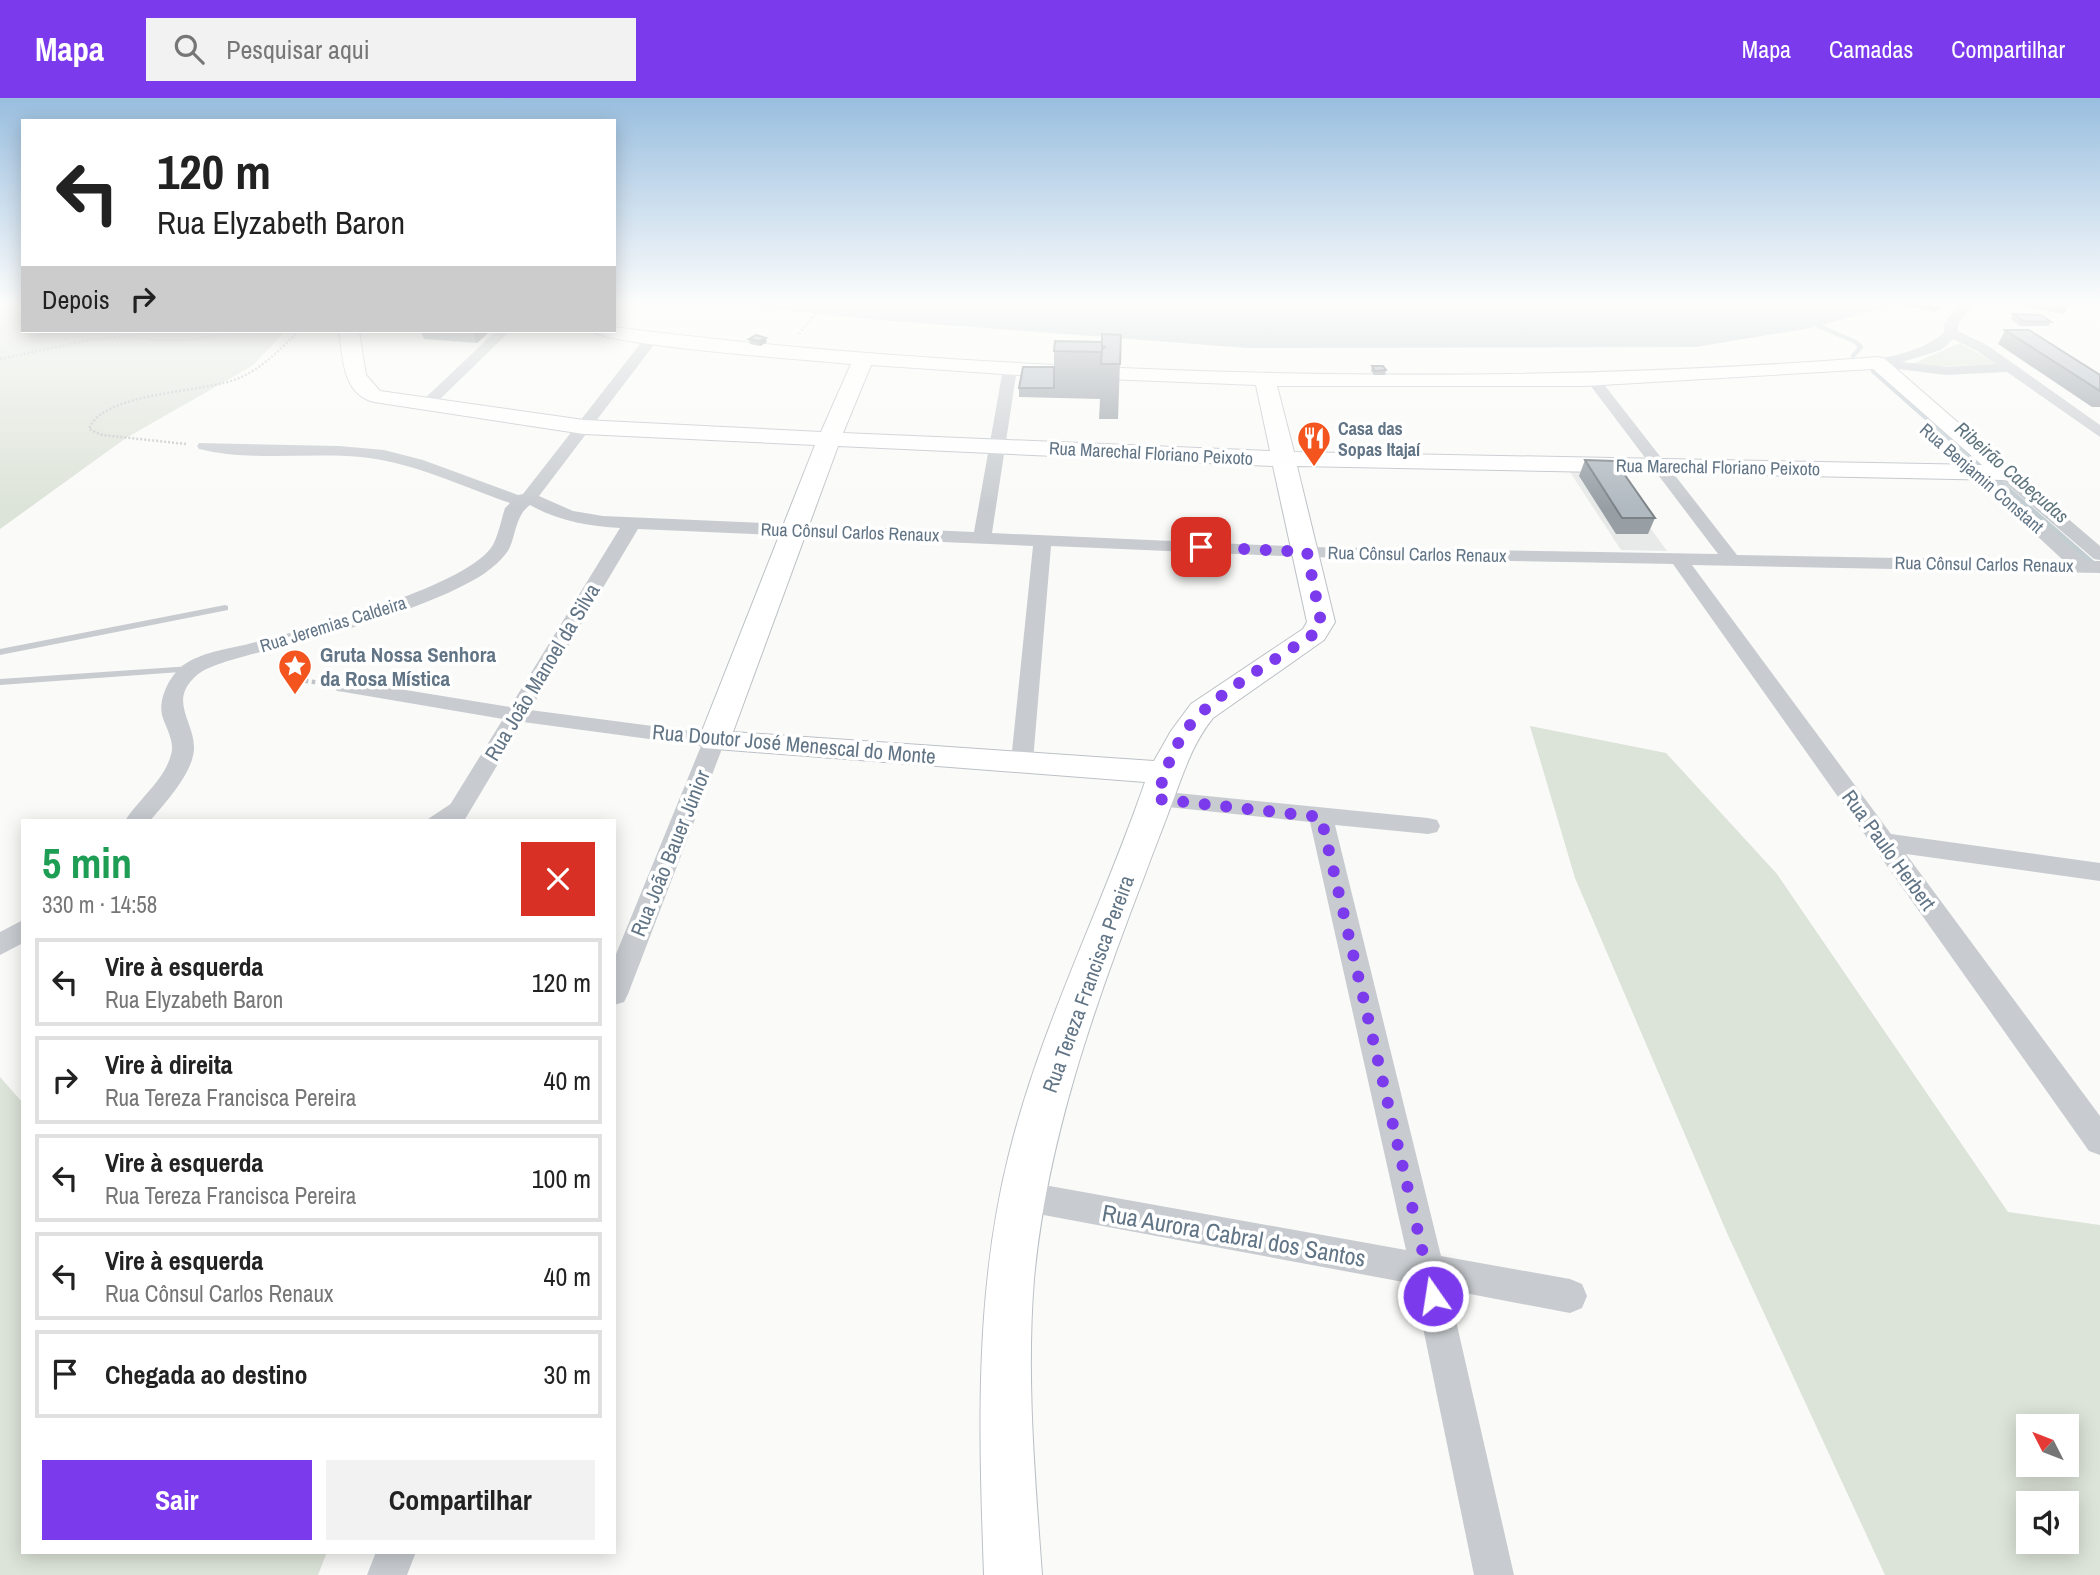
<!DOCTYPE html>
<html lang="pt">
<head>
<meta charset="utf-8">
<style>
  :root { --surface:#fff; --page:#f2f2f2; --text:#222; --muted:#767676; --line:#e0e0e0; --accent:#7c3aed }
  body { margin:0; font-family:"Archivo Narrow",sans-serif; background:var(--page); color:var(--text); height:100vh; display:flex; flex-direction:column; font-size:26px; white-space:nowrap }
  * { box-sizing:border-box; margin:0 }
  p { font-size:23px; color:var(--muted) }
  .icon { flex:none; width:38px; height:38px; fill:none; stroke:currentColor; stroke-width:2; stroke-linecap:round; stroke-linejoin:round }
  .map { position:relative; flex:1; overflow:hidden }
  .details { position:absolute; left:21px; top:721px; width:595px; height:735px; display:flex; flex-direction:column; background:var(--surface); border-radius:0px; box-shadow:0 4px 18px #0003 }
  .details>* { flex:none }
  .top-card { position:absolute; left:21px; top:21px; width:595px; height:214px; border-radius:0px; box-shadow:0 4px 18px #0003; background:#fff; color:var(--text); overflow:hidden }
  .needle { width:46px; rotate:312deg }
  .fabs { position:absolute; left:2016px; top:1316px; display:grid; gap:14px }
  .fabs a { display:grid; place-items:center; width:63px; height:63px; border-radius:0px; background:var(--surface); box-shadow:0 4px 18px #0003; font-size:35px }
  .pin { position:absolute; display:grid; place-items:center; width:60px; height:60px; color:#fff; margin:-30px; border-radius:14px; box-shadow:0 4px 10px #0006 }
  .me { position:absolute; width:77px; margin:-38px; rotate:347deg; stroke-linejoin:round; filter:drop-shadow(0 0 5px #0008) }
  .turn { display:flex; align-items:center; gap:24px; height:147px; padding:0 21px; font-size:32px }
  .turn .icon { width:91px; height:91px; stroke-width:2.5 }
  .turn b { display:block; font-size:49px; line-height:60px }
  .then { display:flex; align-items:center; height:66px; padding:0 21px; background:#0003; gap:14px; font-size:26px }
  .round { display:grid; place-items:center; flex:none; width:74px; height:74px; border-radius:0px; background:var(--page) }
  .head { display:flex; align-items:center; justify-content:space-between; height:119px; padding:0 21px }
  h1 { font-size:42px; font-weight:700; line-height:52px; color:#1e9e55 }
  .cta { display:flex; gap:14px; margin-top:auto; padding:14px 21px }
  .cta a { flex:1; height:80px; border-radius:0px; background:var(--accent); color:#fff; font-size:28px; font-weight:700; line-height:80px; text-align:center }
  .cta a+a { background:var(--page); color:var(--text) }
  ul { padding:0; list-style:none }
  li { display:flex; align-items:center; gap:21px; height:88px; margin:0 14px 10px; padding:0 7px; border:4px solid var(--line); border-radius:0px }
  li div { flex:1 }
  li b { display:block; font-size:26px }
  li em { font-style:normal }
  header { display:flex; align-items:center; gap:42px; box-sizing:border-box; height:98px; padding:0 35px; background:var(--accent); color:#fff }
  header strong { font-size:33px }
  nav { display:flex; gap:38px; margin-inline-start:auto; font-size:24px }
  .search { width:490px; height:63px; background:var(--page); display:flex; align-items:center; gap:18px; box-sizing:border-box; padding:0 24px; border-radius:0px; color:var(--muted); font-size:26px }
  .map>svg:first-child { display:block }
</style>
</head>
<body>
<header>
<strong>Mapa</strong>
<div class="search"><svg class="icon" aria-label="search" viewBox="0 0 24 24"><circle cx="10" cy="10" r="6"/><path d="M15 15l6 6"/></svg>Pesquisar aqui</div>
<nav><a>Mapa</a><a>Camadas</a><a>Compartilhar</a></nav>
</header>
<div class="map">
<svg width="2100" height="1477" viewBox="0 0 2100 1477">
  <rect width="100%" height="100%" fill="#fafaf8"/>
  <path fill="#e8e9e9" d="M1568,371L1608,372L1667,453L1621,452Z"/>
  <path fill="#dce3d8" fill-rule="evenodd" d="M0,204H23V233H286L252,268L126,340L0,431Z
    M1960,245L1997,266L1937,269L1912,266Z
    M1530,628L1666,655L1777,776L2008,1114L2100,1127V1477H1885L1727,1135L1575,780ZM2028,1328H2067V1367H2028ZM2028,1405H2067V1444H2028Z
    M0,979L23,1005V1454H327L318,1477H0Z"/>
  <path fill="#c2cdd2" d="M707,204H818L821,208L831,204H1890L1894,207L1811,230L1696,249L1247,250L868,221Z"/>
  <g fill="none" stroke-linecap="round" stroke-linejoin="round">
    <path stroke="#c2cdd2" stroke-width="4.5" d="M1818,228L1854,243L1861,249L1853,258
      M1873,273L1968,357"/>
    <path stroke="#c2cdd2" stroke-width="6" d="M1966,355L2100,472"/>
    <g stroke="#bcc1c6" stroke-width="2">
      <path id="secondary" d="M614,229C783,251 952,263 1121,270C1374,281 1626,279 1878,259L1885,261L2016,375L2012,380L2004,382L1297,368L1335,524L1324,542L1213,620C1192,646 1184,674 1172,705C1163,730 1153,754 1144,779C1094,909 1047,1042 1034,1181C1026,1280 1035,1379 1042,1477H984C979,1335 974,1196 1009,1056C1041,927 1102,809 1145,684L703,650L698,643L815,347L584,336L374,304C342,296 343,259 339,233H359L366,277L380,293L584,322L821,334L851,266C819,263 603,247 592,233H614ZM871,267L1033,278L1256,287L1270,353L843,335ZM1873,271L1982,367L1294,354L1277,288H1585ZM838,348L1273,368L1307,524L1303,531L1191,606L1171,633L1154,663L733,634Z"/>
    </g>
    <path stroke="#c1c4c6" stroke-width="2.5" stroke-dasharray="2 2" stroke-linecap="butt" d="M799,236L825,204
      M0,261L94,241L131,238L153,242H189L235,233
      M186,346L102,337L89,331C103,293 206,295 239,280C263,270 281,250 299,233"/>
    <path stroke="#c1c4c6" stroke-width="4.5" stroke-dasharray="3.5 3.5" stroke-linecap="butt" d="M284,580L322,585"/>
    <path fill="#c8ccd0" fill-rule="evenodd" d="M225,507L228,508V512L0,557V551Z
      M191,568L196,571L195,573L0,587V581Z
      M458,701L462,702L464,705L462,708L440,723H425Z"/>
    <path fill="#c8ccd0" fill-rule="evenodd" d="M1962,204H1975L1958,226V233L1987,247L2100,327V339L2007,274L1946,277L1873,268V262C1897,257 1925,252 1944,234V225ZM1953,241L1977,253L1996,266L1946,269L1902,264L1941,252Z
      M496,233H510L432,309H422L419,306L422,303Z
      M652,236L659,240L539,398L573,413L603,418L974,434L1003,271L1010,267L1017,271L992,435L1307,449L1718,456L1587,283L1594,279L1599,280L1737,457L2064,463L1968,374L1976,369L1982,370L2087,463H2100V475L1692,467L1891,736L2100,765V783L1906,756L2100,1018V1057L2089,1053L1673,466L1307,459L1051,448L1033,663L1030,668L1022,670L1014,668L1011,663L1033,448L638,431L530,612L714,636L722,638L725,643L628,896L624,904L614,907V861L701,648L523,624L464,723H440L503,621L344,594L337,593L333,588L337,583L344,582L510,609L620,430C588,428 558,423 530,407C516,417 516,435 510,449C505,460 489,473 479,479C430,508 350,531 294,546C272,552 213,563 197,577C167,603 195,623 194,651C193,675 165,705 150,723H125C139,700 167,681 172,652C173,640 165,628 162,617C158,600 171,575 185,566C204,553 234,550 256,544C309,530 459,491 491,450C498,440 501,422 505,410L510,405C460,388 413,364 361,359C308,354 251,364 199,351L197,348L199,345L339,348L384,352L423,362L518,397L523,396L647,237Z
      M2004,370L2010,371L2100,448V462L2094,461L1998,379L1996,375Z
      M1157,693L1428,720L1437,722L1440,728L1437,734L1428,736L1335,727L1441,1158L1570,1181L1582,1186L1587,1198L1582,1210L1570,1215L1449,1192L1514,1477H1474L1414,1186L1022,1113L1011,1109L1006,1098L1011,1087L1022,1083L1406,1152L1310,724L1149,707L1145,701L1149,695Z
      M23,822V845L0,857V834Z
      M376,1454H416L407,1477H367Z"/>
    <use href="#secondary" fill="#fff" fill-rule="evenodd"/>
  </g>
  <path fill="#979fa5" d="M1896,204H1943L1936,214L1895,206Z
    M2004,204H2071L2064,216L2004,205Z
    M2013,216L2051,224L2048,228H2020L2011,221Z
    M2005,232L2100,277V309H2092L1998,246Z
    M421,233H490L477,245L424,241Z
    M1121,237L1118,321H1099L1100,301L1019,299V290L1054,269V253L1102,244Z
    M749,241L767,244L760,248L750,246Z
    M1372,268L1386,272L1385,277H1374L1371,273Z
    M1585,362L1655,420L1648,436H1616L1579,378Z"/>
  <path fill="#7b8286" d="M472,233H490L477,245Z
    M766,240L767,244L760,248L759,243Z"/>
  <path fill="#b0b9c0" stroke="#7b8286" stroke-width="2" d="M1909,204H1942L1939,210Z
    M2013,216L2041,217L2051,224L2023,223Z
    M2005,232H2029L2100,277V293Z
    M1102,236L1121,237L1120,266H1101L1102,251L1105,249L1102,248Z
    M756,237L766,240L759,243L749,241Z
    M1055,243L1102,244V254L1054,253Z
    M1372,268H1383L1386,272L1375,273Z
    M1023,269H1054V290H1019Z
    M1585,362L1615,363L1655,420H1622Z"/>
  <linearGradient id="sky" x2="0" y2="1"><stop stop-color="#99bedf"/><stop offset="0.5" stop-color="#fdfdfc"/><stop offset="1" stop-color="#fdfdfc" stop-opacity="0"/></linearGradient>
  <rect width="2100" height="411" fill="url(#sky)"/>
  <g fill="none" stroke-linecap="round" stroke-linejoin="round">
    <path stroke="#7c3aed" stroke-width="12" stroke-dasharray="0 21.6" d="M1201,449L1307,454L1321,524L1314,536C1280,559 1209,599 1187,631C1172,652 1164,676 1157,701L1321,719L1433,1198"/>
  </g>
  <defs>
    <g id="restaurant-pin" transform="scale(1.75)"><path d="M0 17L-7.5 6A9.5 9.5 0 1 1 7.5 6Z" fill="#f4541e" stroke="#fff"/><path d="M-5-6h1v4h1v-4h1v4h1v-4h1v5L-1.5 .5V6h-2V.5L-5-1ZM5-6V6H3V1.5H1.5Q1.5-4 5-6Z" fill="#fff"/></g>
    <g id="sight-pin" transform="scale(1.75)"><path d="M0 17L-7.5 6A9.5 9.5 0 1 1 7.5 6Z" fill="#f4541e" stroke="#fff"/><path d="M0-6L1.8-2.2L6-1.7L2.9 1.2L3.7 5.4L0 3.3L-3.7 5.4L-2.9 1.2L-6-1.7L-1.8-2.2Z" fill="#fff"/></g>
  </defs>
  <g fill-rule="evenodd">
    <use href="#restaurant-pin" x="1314" y="340"/>
    <use href="#sight-pin" x="295" y="568"/>
  </g>
  <g text-anchor="middle" dominant-baseline="central" stroke-width="7" stroke-linejoin="round" paint-order="stroke">
    <g font-size="18" font-weight="bold" fill="#627586" stroke="#fff" text-anchor="start">
      <text x="1338" y="330">Casa das<tspan x="1338" dy="21">Sopas Itajaí</tspan></text>
    </g>
    <g font-size="18" fill="#627586" stroke="#fff">
      <text transform="translate(1151 355) rotate(3)">Rua Marechal Floriano Peixoto</text>
      <text transform="translate(1718 369) rotate(1)">Rua Marechal Floriano Peixoto</text>
      <text transform="translate(1982 380) rotate(41)">Rua Benjamin Constant</text>
      <text transform="translate(850 434) rotate(2)">Rua Cônsul Carlos Renaux</text>
      <text transform="translate(1417 456) rotate(1)">Rua Cônsul Carlos Renaux</text>
      <text transform="translate(1984 466) rotate(1)">Rua Cônsul Carlos Renaux</text>
      <text transform="translate(333 526) rotate(-17)">Rua Jeremias Caldeira</text>
    </g>
    <g font-size="19" font-style="italic" fill="#5e757e" stroke="#fff">
      <text transform="translate(2012 374) rotate(41)">Ribeirão Cabeçudas</text>
    </g>
    <g font-size="21" font-weight="bold" fill="#627586" stroke="#fff" text-anchor="start">
      <text x="320" y="556">Gruta Nossa Senhora<tspan x="320" dy="24">da Rosa Mística</tspan></text>
    </g>
    <g font-size="21" fill="#627586" stroke="#fff">
      <text transform="translate(542 574) rotate(-59)">Rua João Manoel da Silva</text>
      <text transform="translate(794 646) rotate(5)">Rua Doutor José Menescal do Monte</text>
      <text transform="translate(1889 752) rotate(54)">Rua Paulo Herbert</text>
      <text transform="translate(670 755) rotate(-68)">Rua João Bauer Júnior</text>
      <text transform="translate(1088 886) rotate(-70)">Rua Tereza Francisca Pereira</text>
    </g>
    <g font-size="24" fill="#627586" stroke="#fff">
      <text transform="translate(1234 1137) rotate(10)">Rua Aurora Cabral dos Santos</text>
    </g>
  </g>
</svg>
<div class="fabs">
<a><svg class="needle" viewBox="-14 -14 28 28"><path d="M0-13l5 13h-10z" fill="#e53935"/><path d="M0 13l5-13h-10z" fill="#767676"/></svg></a>
<a><svg class="icon" aria-label="sound" viewBox="0 0 24 24"><path d="M4 9h4l5-4v14l-5-4H4zM17 9q2 3 0 6"/></svg></a>
</div>
<div class="pin" style="left:1201px;top:449px;background:#d93025"><svg class="icon" aria-label="arrive" viewBox="0 0 24 24"><path d="M6 21V4h12l-3 4 3 4H6"/></svg></div>
<svg class="me" style="left:1433px;top:1198px" viewBox="-20 -20 40 40"><circle r="17" fill="#7c3aed" stroke="#fff" stroke-width="3"/><path d="M0-11L8 9 0 5-8 9z" fill="#fff"/></svg>
<div class="top-card">
<div class="turn"><svg class="icon" aria-label="left" viewBox="0 0 24 24"><path d="M17 20v-9H6M10 6l-5 5 5 5"/></svg><div><b>120 m</b>Rua Elyzabeth Baron</div></div>
<div class="then">Depois<svg class="icon" aria-label="right" viewBox="0 0 24 24"><path d="M7 20v-9h11M14 6l5 5-5 5"/></svg></div>
</div>
<section class="details">
<div class="head"><div><h1>5 min</h1><p>330 m · 14:58</p></div><a class="round" style="background:#d93025;color:#fff"><svg class="icon" aria-label="close" viewBox="0 0 24 24"><path d="M6 6l12 12M18 6L6 18"/></svg></a></div>
<ul>
<li><svg class="icon" aria-label="left" viewBox="0 0 24 24"><path d="M17 20v-9H6M10 6l-5 5 5 5"/></svg><div><b>Vire à esquerda</b><p>Rua Elyzabeth Baron</p></div><em>120 m</em></li>
<li><svg class="icon" aria-label="right" viewBox="0 0 24 24"><path d="M7 20v-9h11M14 6l5 5-5 5"/></svg><div><b>Vire à direita</b><p>Rua Tereza Francisca Pereira</p></div><em>40 m</em></li>
<li><svg class="icon" aria-label="left" viewBox="0 0 24 24"><path d="M17 20v-9H6M10 6l-5 5 5 5"/></svg><div><b>Vire à esquerda</b><p>Rua Tereza Francisca Pereira</p></div><em>100 m</em></li>
<li><svg class="icon" aria-label="left" viewBox="0 0 24 24"><path d="M17 20v-9H6M10 6l-5 5 5 5"/></svg><div><b>Vire à esquerda</b><p>Rua Cônsul Carlos Renaux</p></div><em>40 m</em></li>
<li><svg class="icon" aria-label="arrive" viewBox="0 0 24 24"><path d="M6 21V4h12l-3 4 3 4H6"/></svg><div><b>Chegada ao destino</b></div><em>30 m</em></li>
</ul>
<div class="cta"><a>Sair</a><a>Compartilhar</a></div>
</section>
</div>
</body>
</html>
